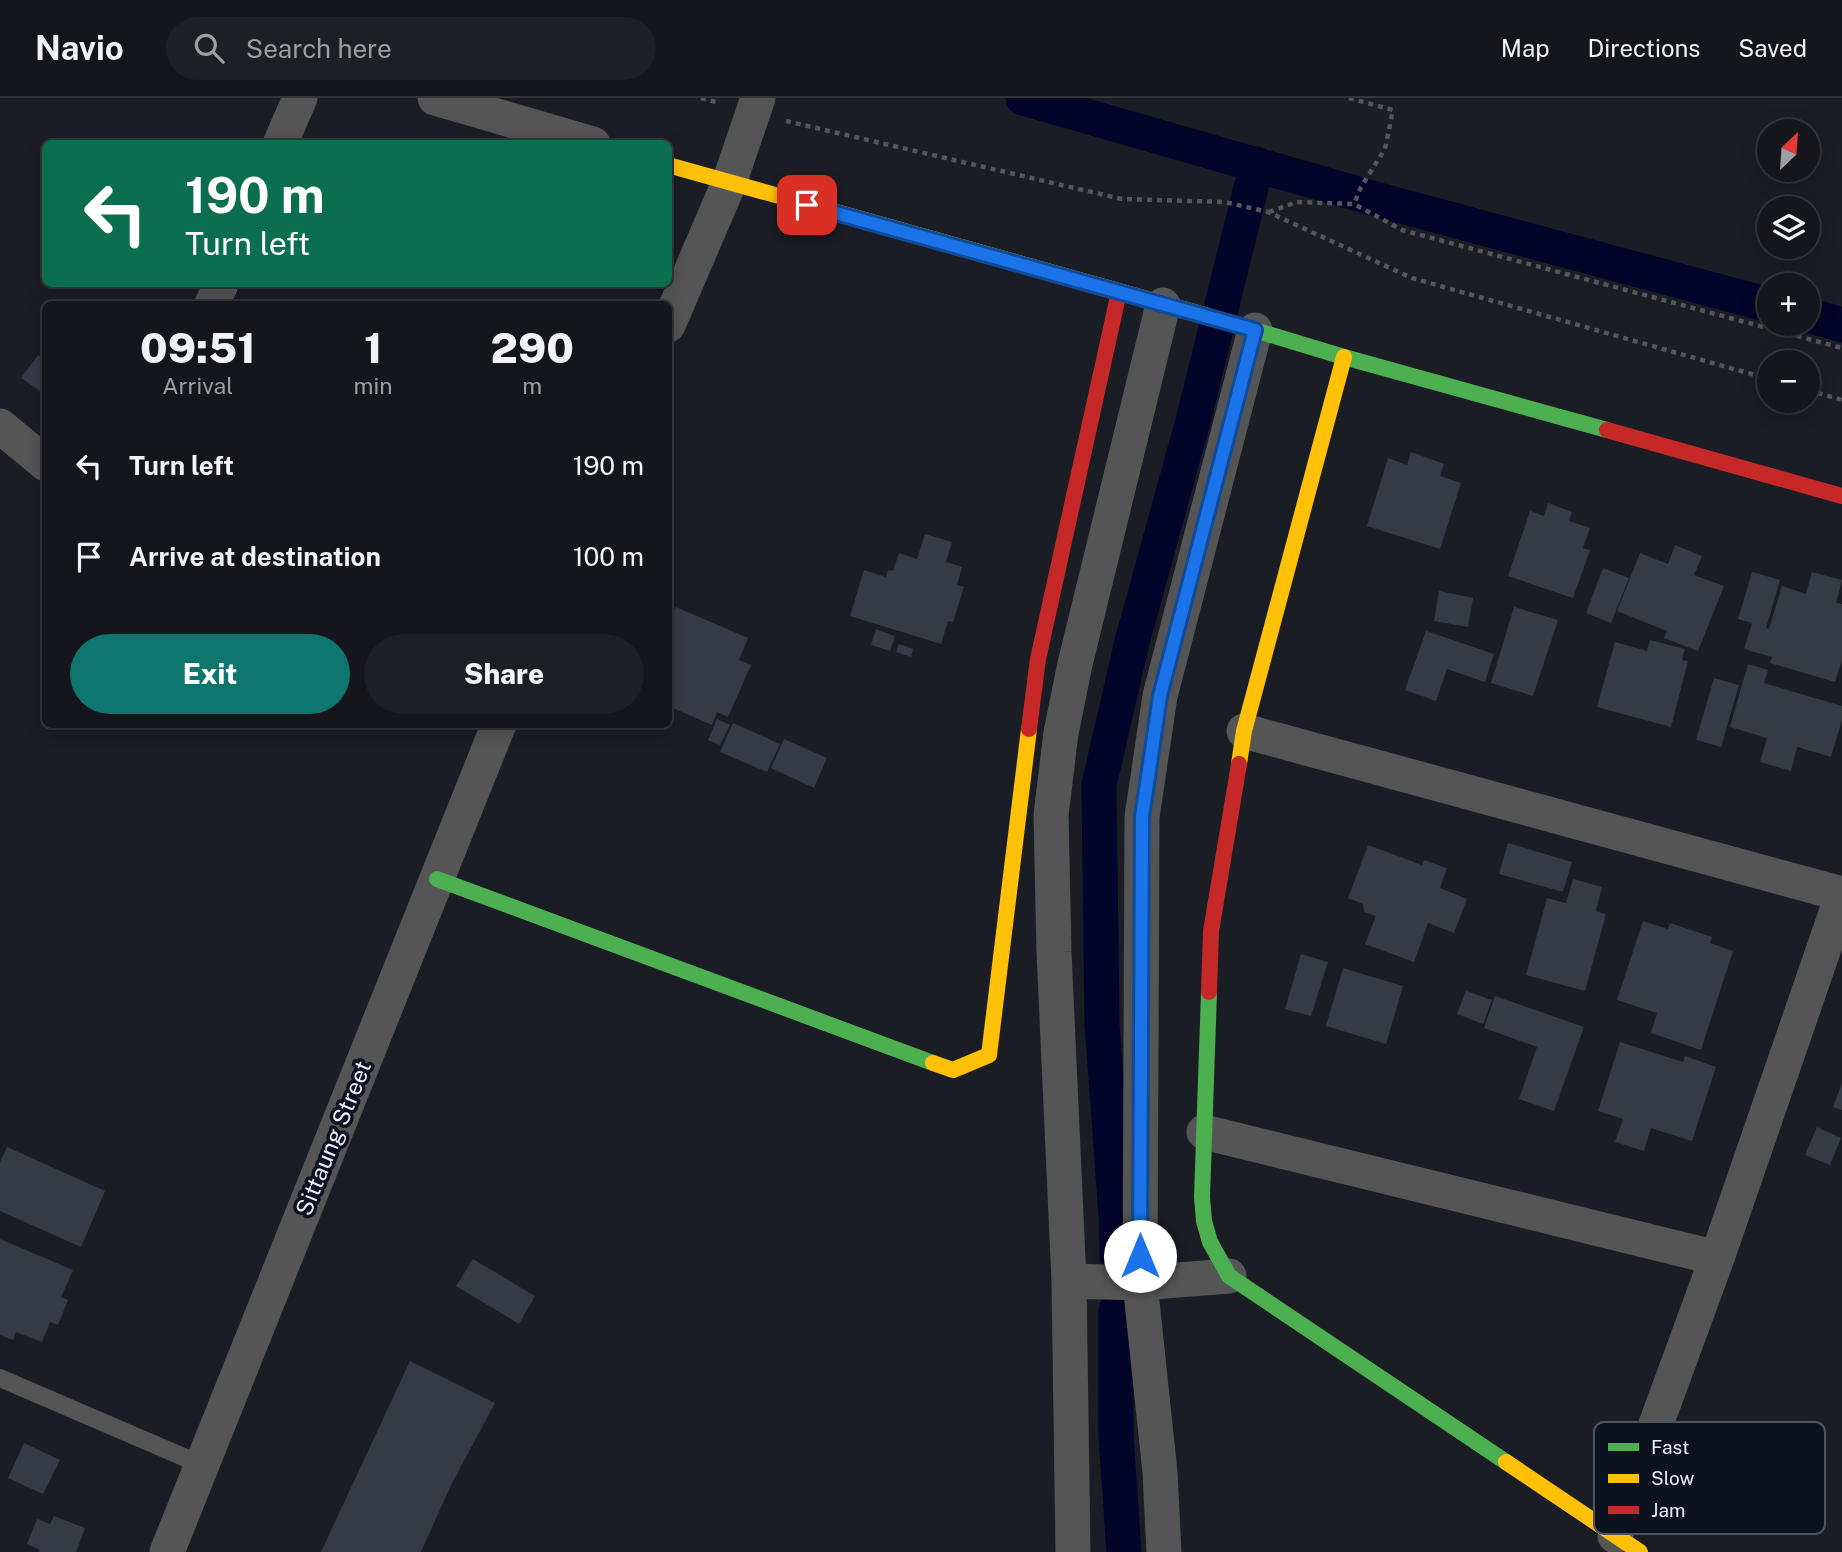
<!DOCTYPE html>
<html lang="en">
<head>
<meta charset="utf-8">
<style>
  :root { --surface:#14161b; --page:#1d1f24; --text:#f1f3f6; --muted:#9d9fa3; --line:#33353a; --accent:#0f766e }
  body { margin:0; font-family:"Public Sans",sans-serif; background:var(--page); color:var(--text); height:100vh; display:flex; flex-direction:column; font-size:26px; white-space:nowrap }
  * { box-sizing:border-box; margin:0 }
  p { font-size:23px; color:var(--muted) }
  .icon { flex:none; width:38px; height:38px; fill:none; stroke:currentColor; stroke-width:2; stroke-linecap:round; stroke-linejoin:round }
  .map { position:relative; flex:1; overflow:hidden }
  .details { position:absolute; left:42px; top:203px; width:630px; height:427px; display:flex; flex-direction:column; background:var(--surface); border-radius:10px; box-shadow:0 4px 18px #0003,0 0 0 2px var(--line) }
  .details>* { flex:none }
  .top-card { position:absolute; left:42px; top:42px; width:630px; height:147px; border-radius:10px; box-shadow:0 4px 18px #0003,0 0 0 2px var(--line); background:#0b6e4f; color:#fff; overflow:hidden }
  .needle { width:46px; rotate:25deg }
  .controls { position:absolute; left:1757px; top:21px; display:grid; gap:14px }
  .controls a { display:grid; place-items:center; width:63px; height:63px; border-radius:50%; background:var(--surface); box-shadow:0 4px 18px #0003,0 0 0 2px var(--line); font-size:35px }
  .pin { position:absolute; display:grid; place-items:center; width:60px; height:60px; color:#fff; margin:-30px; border-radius:14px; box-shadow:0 4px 10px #0006 }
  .me { position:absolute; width:77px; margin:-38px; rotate:0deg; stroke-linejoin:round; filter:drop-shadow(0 0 5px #0008) }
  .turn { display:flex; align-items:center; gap:24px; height:147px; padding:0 28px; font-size:32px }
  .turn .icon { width:91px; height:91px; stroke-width:2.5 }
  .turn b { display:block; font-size:49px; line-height:60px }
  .eta { display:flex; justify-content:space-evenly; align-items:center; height:119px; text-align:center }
  .eta b { font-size:42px; font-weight:800; line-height:49px }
  .primary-button { display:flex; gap:14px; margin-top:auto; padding:14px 28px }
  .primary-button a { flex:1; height:80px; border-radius:42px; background:var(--accent); color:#fff; font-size:28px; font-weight:800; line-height:80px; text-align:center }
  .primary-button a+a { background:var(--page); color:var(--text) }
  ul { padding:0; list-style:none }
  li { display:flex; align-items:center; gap:21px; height:91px; padding:0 28px }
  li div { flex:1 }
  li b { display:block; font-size:26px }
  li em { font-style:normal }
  header { display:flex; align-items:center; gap:42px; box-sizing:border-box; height:98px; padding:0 35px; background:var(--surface); border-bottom:2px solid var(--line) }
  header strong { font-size:33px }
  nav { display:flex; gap:38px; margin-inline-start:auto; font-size:24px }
  .search { width:490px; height:63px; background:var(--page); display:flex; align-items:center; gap:18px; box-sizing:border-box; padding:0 24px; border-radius:38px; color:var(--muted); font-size:26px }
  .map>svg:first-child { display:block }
</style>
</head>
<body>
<header>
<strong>Navio</strong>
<div class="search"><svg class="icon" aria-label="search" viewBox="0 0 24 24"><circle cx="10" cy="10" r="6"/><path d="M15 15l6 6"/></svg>Search here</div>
<nav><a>Map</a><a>Directions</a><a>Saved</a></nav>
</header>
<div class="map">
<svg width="1842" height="1454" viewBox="0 0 1842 1454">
  <rect width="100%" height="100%" fill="#1a1d24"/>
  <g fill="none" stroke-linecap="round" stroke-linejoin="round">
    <path stroke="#030429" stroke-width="35" d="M1023,0L1379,102L1769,207
      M1808,217L1842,227
      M1117,1158L1116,1117L1102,926L1099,687L1132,544L1193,323L1257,66
      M1116,1212V1337L1124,1454"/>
  </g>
  <path fill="#353a46" d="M38,257L46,262V297L21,280Z
    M1411,354L1444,366L1440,378L1461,385L1440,451L1367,428L1388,360L1407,367Z
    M1548,405L1572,414L1569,423L1590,430L1583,450L1590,452L1573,500L1508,478L1530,413L1544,418Z
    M925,436L952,444L946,464L962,469L957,487L964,489L953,524L948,523L941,546L850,518L864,472L886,479L888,472L893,473L899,455L917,461Z
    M1675,447L1702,458L1694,477L1724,488L1698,553L1664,540L1667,533L1617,513L1640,455L1668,466Z
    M1603,470L1629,480L1611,525L1586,515Z
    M1752,474L1780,482L1766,530L1769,531L1782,488L1806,496L1812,474L1842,482L1836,505L1842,506V562L1835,584L1770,565L1772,559L1744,551L1752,525L1738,521Z
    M1439,493L1473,500L1468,529L1434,523Z
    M676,509L748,540L739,562L751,567L728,619L717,614L712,627L668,608V525Z
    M1514,509L1558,522L1533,598L1491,585Z
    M876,531L895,538L890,553L871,547Z
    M1426,533L1494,556L1485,584L1447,571L1436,603L1405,592Z
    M1650,542L1685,551L1682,562L1688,563L1671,629L1597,609L1615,544L1647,553Z
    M899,546L913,551L911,559L896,554Z
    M1748,566L1768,572L1764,585L1842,608V622L1831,659L1797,649L1791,673L1760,664L1767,640L1730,629Z
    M1714,580L1739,587L1721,649L1696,642Z
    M717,621L730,627L720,647L708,642Z
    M733,625L780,646L767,674L720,654Z
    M784,641L827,660L814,690L771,670Z
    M1508,745L1572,764L1563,794L1499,776Z
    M1368,747L1422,767L1424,762L1447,770L1440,790L1467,801L1454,835L1428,825L1414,864L1365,846L1376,818L1364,814L1363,806L1348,800Z
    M1573,781L1602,789L1596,813L1606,816L1585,893L1526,877L1547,800L1566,805Z
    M1643,823L1668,831L1670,825L1712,839L1710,845L1733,853L1701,952L1651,935L1657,915L1617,902Z
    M1301,856L1328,864L1311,918L1285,911Z
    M1343,870L1403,888L1386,946L1326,928Z
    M1466,893L1492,902L1483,926L1457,916Z
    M1495,898L1584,929L1554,1013L1519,1001L1537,949L1484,930Z
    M1620,944L1683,964L1685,958L1716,969L1692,1043L1651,1030L1644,1053L1615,1044L1623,1021L1598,1013Z
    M1842,985V1012L1833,1009Z
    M1817,1029L1841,1040L1830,1067L1805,1057Z
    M7,1049L105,1093L81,1149L0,1113V1064Z
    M0,1141L73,1172L61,1199L68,1202L58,1227L50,1224L42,1244L16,1234L13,1242L0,1237Z
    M473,1161L535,1198L519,1226L456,1188Z
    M410,1263L495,1305L451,1387L421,1454H321Z
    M24,1345L60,1362L43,1396L8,1380Z
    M54,1418L85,1430L76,1454H39L40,1452L27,1446L37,1421L50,1426Z"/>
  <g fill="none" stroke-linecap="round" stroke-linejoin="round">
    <path stroke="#565658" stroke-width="4.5" stroke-dasharray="5 5" stroke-linecap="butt" d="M701,0L720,5
      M1349,0L1393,12L1385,51L1361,89L1354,106
      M786,23L1122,101L1225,104L1268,114L1412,180L1769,281
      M1269,114L1297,104L1354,106L1402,132L1842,250
      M1808,292L1842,302"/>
    <path stroke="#555" stroke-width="18" d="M0,1280L202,1367"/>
    <path stroke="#555" stroke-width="35" d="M435,0L593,46
      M280,46L300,0
      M212,206L221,186
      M668,227L729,85L758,0
      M0,328L46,366
      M1244,633L1842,796
      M1204,1034L1717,1160L1615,1438
      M1717,1160L1842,798
      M1069,1183L1140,1185L1229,1178
      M167,1454L499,626
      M1073,1454L1069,1183L1054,854L1051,717L1061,635L1075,566L1163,207
      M1164,1454L1160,1374L1140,1185L1142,719L1160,598L1255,232"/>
    <path stroke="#4caf50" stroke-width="16" d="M1208,218L1344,259L1607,332
      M437,781L933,965
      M1209,894L1202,1099L1204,1123L1210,1144L1229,1178L1506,1364"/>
    <path stroke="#ffc107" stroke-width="16" d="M668,67L1208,218
      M1239,666L1244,633L1344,259
      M933,965L953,972L989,957L1029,631
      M1506,1364L1640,1454"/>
    <path stroke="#c62828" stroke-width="16" d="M1607,332L1842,398
      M1029,631L1038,561L1119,194
      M1209,894L1211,833L1239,666"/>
  </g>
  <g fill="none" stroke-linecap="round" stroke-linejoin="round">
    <g stroke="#114b97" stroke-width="18">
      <path id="route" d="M807,107L1255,232L1160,598L1142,719L1140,1158"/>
    </g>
    <use href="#route" stroke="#1a73e8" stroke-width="12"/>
  </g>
  <g text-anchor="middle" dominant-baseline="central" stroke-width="7" stroke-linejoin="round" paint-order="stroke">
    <g font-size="23" fill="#eaeffa" stroke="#0c1220">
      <text transform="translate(333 1040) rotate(-68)">Sittaung Street</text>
    </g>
  </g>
  <rect x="1594" y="1324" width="231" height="112" rx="10" fill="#0c1220" stroke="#4f5461" stroke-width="2"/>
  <rect x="1608" y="1345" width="31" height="8" fill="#4caf50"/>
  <rect x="1608" y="1376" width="31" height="9" fill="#ffc107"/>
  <rect x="1608" y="1408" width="31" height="8" fill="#c62828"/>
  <g font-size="19" fill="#eaeffa">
    <text x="1651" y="1356">Fast</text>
    <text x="1651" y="1387">Slow</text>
    <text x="1651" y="1419">Jam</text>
  </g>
</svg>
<div class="controls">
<a><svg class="needle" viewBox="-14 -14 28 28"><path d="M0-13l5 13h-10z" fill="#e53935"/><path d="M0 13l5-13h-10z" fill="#9d9fa3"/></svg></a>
<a><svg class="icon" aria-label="layers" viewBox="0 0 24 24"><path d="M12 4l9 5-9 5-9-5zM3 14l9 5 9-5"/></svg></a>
<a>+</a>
<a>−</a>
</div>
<div class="pin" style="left:807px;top:107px;background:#d93025"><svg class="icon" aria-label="arrive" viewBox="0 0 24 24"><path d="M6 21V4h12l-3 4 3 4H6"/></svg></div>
<svg class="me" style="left:1140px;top:1158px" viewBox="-20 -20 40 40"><circle r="19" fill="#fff"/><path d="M0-13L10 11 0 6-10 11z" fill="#1a73e8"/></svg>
<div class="top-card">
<div class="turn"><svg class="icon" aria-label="left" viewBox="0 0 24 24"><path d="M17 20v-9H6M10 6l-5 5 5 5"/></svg><div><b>190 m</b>Turn left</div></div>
</div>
<section class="details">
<div class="eta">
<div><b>09:51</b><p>Arrival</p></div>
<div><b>1</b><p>min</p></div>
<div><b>290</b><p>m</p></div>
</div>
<ul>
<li><svg class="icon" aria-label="left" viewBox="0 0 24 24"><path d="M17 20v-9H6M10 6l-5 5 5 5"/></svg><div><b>Turn left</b></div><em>190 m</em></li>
<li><svg class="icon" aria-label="arrive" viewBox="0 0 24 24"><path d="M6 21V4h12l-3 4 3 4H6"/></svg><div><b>Arrive at destination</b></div><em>100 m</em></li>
</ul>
<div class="primary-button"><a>Exit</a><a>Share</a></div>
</section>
</div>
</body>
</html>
